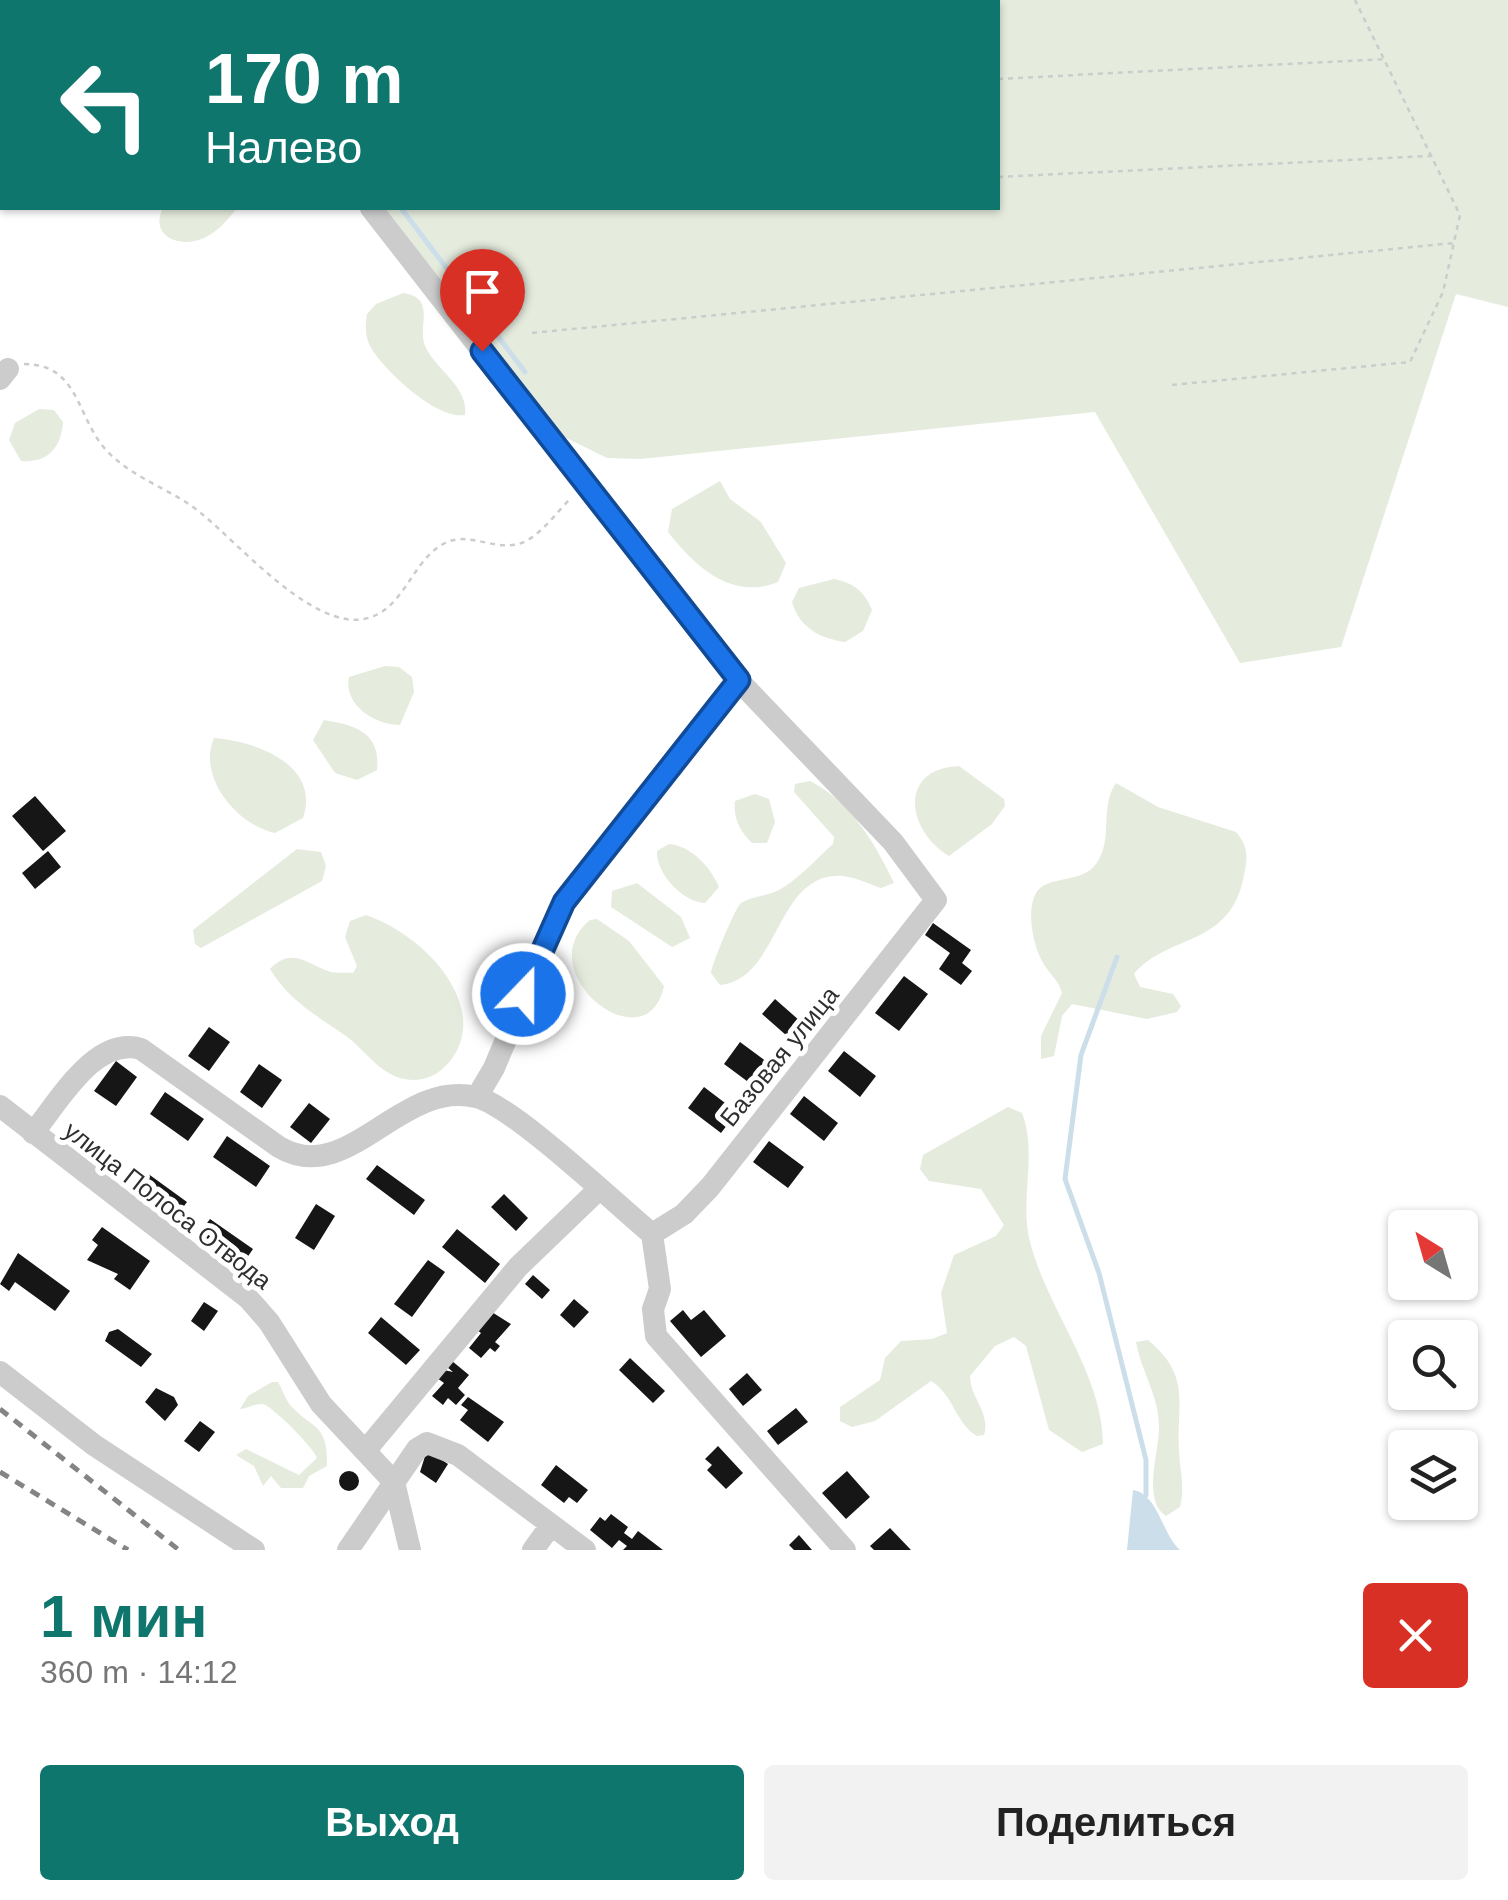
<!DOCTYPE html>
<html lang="ru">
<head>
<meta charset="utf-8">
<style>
  :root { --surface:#fff; --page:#f2f2f2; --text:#222; --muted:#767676; --accent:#0f766e }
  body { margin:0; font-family:Arial,sans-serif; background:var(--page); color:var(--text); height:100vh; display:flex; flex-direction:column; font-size:38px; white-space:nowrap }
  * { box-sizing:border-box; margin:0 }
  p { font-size:32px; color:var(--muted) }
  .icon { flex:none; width:55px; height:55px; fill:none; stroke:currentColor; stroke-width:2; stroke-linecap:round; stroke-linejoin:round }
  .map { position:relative; height:1550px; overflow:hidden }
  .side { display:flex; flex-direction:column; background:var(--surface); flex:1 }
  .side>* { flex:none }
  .guide { position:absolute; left:0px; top:0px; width:1000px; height:210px; box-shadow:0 2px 8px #0004; background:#0f766e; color:#fff; overflow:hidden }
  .needle { width:65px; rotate:323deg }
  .fabs { position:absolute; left:1388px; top:1210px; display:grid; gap:20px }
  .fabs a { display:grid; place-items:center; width:90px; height:90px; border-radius:10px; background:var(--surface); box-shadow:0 2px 8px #0004; font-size:50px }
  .pin { position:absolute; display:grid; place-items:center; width:85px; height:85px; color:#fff; margin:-102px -42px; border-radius:50% 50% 50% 0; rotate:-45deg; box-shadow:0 0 10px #0007 }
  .pin .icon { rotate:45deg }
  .me { position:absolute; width:110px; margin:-55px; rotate:22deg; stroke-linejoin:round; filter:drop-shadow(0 0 8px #0008) }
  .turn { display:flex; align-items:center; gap:35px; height:210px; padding:0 40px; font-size:45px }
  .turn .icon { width:130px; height:130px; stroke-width:2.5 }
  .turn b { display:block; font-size:70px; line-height:85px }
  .round { display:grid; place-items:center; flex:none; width:105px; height:105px; border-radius:10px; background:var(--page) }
  .overview { display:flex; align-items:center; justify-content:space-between; height:170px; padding:0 40px }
  h1 { font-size:60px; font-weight:800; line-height:75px; color:var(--accent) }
  .action { display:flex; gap:20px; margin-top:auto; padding:20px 40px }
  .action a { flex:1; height:115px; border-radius:10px; background:var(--accent); color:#fff; font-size:40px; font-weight:800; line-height:115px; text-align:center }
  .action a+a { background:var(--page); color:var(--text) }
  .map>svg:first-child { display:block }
</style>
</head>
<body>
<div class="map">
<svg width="1508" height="1550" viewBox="0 0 1508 1550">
  <rect width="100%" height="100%" fill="#fff"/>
  <path fill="#e5ebdd" d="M221,0H1508V307L1456,294L1341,647L1240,663L1095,412L640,459L607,458L544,427L371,208H998V2Z
    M163,208H237C228,220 215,235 199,240C175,247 150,234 163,208Z
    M403,293C437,298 417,325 425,346C435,369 469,387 465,415C437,420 383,370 370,346C365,336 365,325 367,314L376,304Z
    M39,409L54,410L63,422C61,448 48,463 21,461L9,440L15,423Z
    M720,481L730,499L761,522L786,563L778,582C731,601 695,566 668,532L672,509Z
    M834,579C854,583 865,592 872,610L863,631L845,642C819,638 800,628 792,602L799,588Z
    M385,666L399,667L412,677L414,692L400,725C375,725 343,705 349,677Z
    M324,720C356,725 381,733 377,770L357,780L335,773L313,740Z
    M214,738C256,741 321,765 303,818L275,833C237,825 197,777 214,738Z
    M959,766L1004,799L1005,806L992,824L949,856C907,831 897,769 959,766Z
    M810,781C851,802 875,843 894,883L881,888C869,884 855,877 843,876C775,871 781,979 720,985L711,973C712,964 736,906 741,903C752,896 768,896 779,890C799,879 816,859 833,844L834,837L794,792L795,784Z
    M1116,783L1158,807L1236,832C1248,846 1248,857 1244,875C1231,948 1168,933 1134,974L1140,987L1173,994L1181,1006L1177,1012L1147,1019L1072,1004L1062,1016L1054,1056L1041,1059V1036L1062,993C1059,980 1048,973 1042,961C1033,944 1026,911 1036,893C1046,875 1082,884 1096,864C1114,840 1099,807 1116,783Z
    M755,794L769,799L775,822L767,843H752C740,831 733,818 735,801Z
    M669,844C691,846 710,866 719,887L705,903C683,902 656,874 657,851Z
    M297,849L321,852L326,866L322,881L201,948L195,944L193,930Z
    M637,883L681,917L690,938L672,947L611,907L612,891Z
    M366,915C407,929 457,970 463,1017C467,1054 435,1091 397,1077C374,1068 363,1047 343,1034C314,1014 289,1000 270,969C292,947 305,963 328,971C335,974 346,972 353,973L357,966L345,937L350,921Z
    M597,919L629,941L664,986C647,1067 527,972 590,920Z
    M1008,1107L1022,1113C1038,1154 1019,1199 1030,1242C1048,1311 1102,1372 1103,1444L1082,1452L1049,1430L1026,1346L1014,1337L995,1346L970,1376C970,1398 991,1413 984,1435L977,1436C955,1423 954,1395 931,1381L875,1421L852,1427L840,1421V1407L880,1380L885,1358L901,1341L932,1339L947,1333L941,1293L954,1255L996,1236L1004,1225L981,1189L929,1181L920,1169L923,1155Z
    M1148,1340C1192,1377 1176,1402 1179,1451C1180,1472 1185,1486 1180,1507L1166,1516C1141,1500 1160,1450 1159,1426C1159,1396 1141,1371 1136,1342Z
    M272,1382H278C282,1389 285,1398 290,1405C313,1430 328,1423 327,1466L309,1476L303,1488H281L271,1476L263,1486L254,1466L236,1455L246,1449L299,1475L317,1458C314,1448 272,1406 263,1404C255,1403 247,1409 240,1409L248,1396Z"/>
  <path fill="#cbdee9" d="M1133,1490C1158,1494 1162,1534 1180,1550H1127Z"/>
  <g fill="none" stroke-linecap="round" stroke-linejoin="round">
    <path stroke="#cbdee9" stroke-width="5" d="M247,0L248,2
      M401,208L525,372
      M1117,957L1081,1055L1065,1179L1099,1273L1146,1460V1495"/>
  </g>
  <path fill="#161616" d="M35,796L66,831L43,851L12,816Z
    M48,851L61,867L35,889L22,873Z
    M933,923L971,950L962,963L972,971L961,985L939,969L950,953L925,935Z
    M904,976L928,994L899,1031L875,1013Z
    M775,999L808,1028L795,1043L762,1014Z
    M209,1027L230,1042L209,1071L188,1056Z
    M740,1042L775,1068L759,1090L724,1064Z
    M844,1051L876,1076L860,1097L828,1071Z
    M116,1061L137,1077L116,1106L94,1091Z
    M259,1064L282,1080L262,1108L240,1092Z
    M704,1087L737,1112L721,1133L688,1108Z
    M165,1092L204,1119L188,1141L150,1114Z
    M804,1096L838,1123L824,1141L790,1114Z
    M309,1103L330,1119L311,1143L290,1127Z
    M227,1136L270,1166L256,1187L213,1157Z
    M769,1141L804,1167L788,1188L753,1162Z
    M377,1165L425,1200L414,1215L366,1179Z
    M147,1173L187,1202L175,1218L135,1190Z
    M504,1194L528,1218L516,1231L491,1207Z
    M316,1204L335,1216L314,1250L295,1238Z
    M210,1219L253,1249L242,1265L199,1234Z
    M102,1227L150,1261L130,1290L114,1279L118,1274L87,1260L98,1245L92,1240Z
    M457,1229L500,1264L485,1283L442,1247Z
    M18,1253L70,1291L55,1311L15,1282L9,1291L0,1284Z
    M428,1260L445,1272L412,1317L394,1304Z
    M533,1275L550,1290L542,1299L525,1284Z
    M574,1299L589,1312L574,1328L560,1315Z
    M204,1302L218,1311L204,1331L191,1321Z
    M487,1309L511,1324L495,1342L500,1346L495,1352L490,1348L481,1358L469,1348L481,1333L472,1326Z
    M683,1310L691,1320L704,1310L726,1336L701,1357L670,1321Z
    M381,1317L420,1350L406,1365L368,1333Z
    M118,1329L152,1354L141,1367L105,1341L109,1332Z
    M630,1358L665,1391L653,1403L619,1370Z
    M452,1361L469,1375L458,1388L465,1395L456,1405L448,1398L443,1405L432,1396L444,1383L437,1378L444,1370L453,1372L447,1367Z
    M747,1373L762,1390L743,1406L729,1389Z
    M156,1388L174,1397L178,1405L165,1421L145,1402Z
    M468,1397L504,1422L488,1442L460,1420L468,1410L461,1405Z
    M796,1408L808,1422L778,1445L767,1431Z
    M200,1421L215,1432L199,1452L184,1441Z
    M718,1446L743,1473L726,1489L707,1470L712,1465L705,1459Z
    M427,1450L448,1464L436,1483L420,1472Z
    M556,1465L588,1490L577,1503L569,1497L564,1503L541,1485Z
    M339 1481a10 10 0 1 1 20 0a10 10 0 1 1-20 0Z
    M847,1471L870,1497L846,1519L822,1493Z
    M611,1514L628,1527L624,1533L632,1539L638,1531L663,1550H623L627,1546L619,1540L612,1548L590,1530L600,1517L605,1521Z
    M890,1528L911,1550H874L870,1546Z
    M799,1535L812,1550H794L789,1545Z"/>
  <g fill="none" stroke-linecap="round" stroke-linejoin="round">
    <path stroke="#ccc" stroke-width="2.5" stroke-dasharray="5 5" stroke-linecap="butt" d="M998,79L1385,59
      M998,177L1430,156
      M532,333L1454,243
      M24,364C80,364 76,418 107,451C133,479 174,490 202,514C239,544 312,629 364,619C405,611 410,561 445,543C471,530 499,555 526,541C543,532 557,512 570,499
      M1172,385L1410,362L1443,292L1460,215L1355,0"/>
    <path stroke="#ccc" stroke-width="22" d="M221,0L222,2
      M371,208L739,681L893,842L936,900L710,1187L684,1214L652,1234
      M0,379L8,369
      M477,1097L494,1068L564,902L739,681
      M0,1106L248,1298L269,1322L321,1404L394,1482L410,1550
      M33,1133C58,1103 95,1035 141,1049L279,1147C348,1188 400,1079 476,1097C512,1105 617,1205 652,1234L660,1289L653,1309L656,1336L845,1550
      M0,1372L94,1445L254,1550
      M366,1450L518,1267L598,1190
      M348,1550L417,1449L427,1443L458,1455L585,1550
      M533,1550L551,1525"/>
    <path stroke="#848484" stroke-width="5" stroke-dasharray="10 8" stroke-linecap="butt" d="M0,1409L179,1550
      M0,1472L128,1550"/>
  </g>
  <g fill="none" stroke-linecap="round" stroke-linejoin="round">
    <g stroke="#114b97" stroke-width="25">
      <path id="route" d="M482,351L739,680L564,902L523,994"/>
    </g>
    <use href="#route" stroke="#1a73e8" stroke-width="18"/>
  </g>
  <g text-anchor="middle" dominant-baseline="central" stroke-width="10" stroke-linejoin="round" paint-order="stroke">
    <g font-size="25" fill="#2f2f2f" stroke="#fff">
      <text transform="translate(779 1056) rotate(-51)">Базовая улица</text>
      <text transform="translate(168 1205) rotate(38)">улица Полоса Отвода</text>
    </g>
  </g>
</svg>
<div class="fabs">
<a><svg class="needle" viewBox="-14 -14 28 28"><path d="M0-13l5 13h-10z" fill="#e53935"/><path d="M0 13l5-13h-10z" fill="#767676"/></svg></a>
<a><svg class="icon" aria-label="search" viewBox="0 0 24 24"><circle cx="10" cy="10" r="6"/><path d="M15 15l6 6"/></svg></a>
<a><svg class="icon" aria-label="layers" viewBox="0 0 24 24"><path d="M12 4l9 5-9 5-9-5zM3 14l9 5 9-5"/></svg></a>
</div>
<div class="pin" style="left:482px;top:351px;background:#d93025"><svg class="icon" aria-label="arrive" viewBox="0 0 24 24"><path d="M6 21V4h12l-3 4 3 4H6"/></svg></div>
<svg class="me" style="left:523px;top:994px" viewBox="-20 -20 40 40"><circle r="17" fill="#1a73e8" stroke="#fff" stroke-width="3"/><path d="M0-11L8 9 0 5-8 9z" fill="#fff"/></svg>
<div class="guide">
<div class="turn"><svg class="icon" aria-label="left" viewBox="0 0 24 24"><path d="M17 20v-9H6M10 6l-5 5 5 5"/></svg><div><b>170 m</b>Налево</div></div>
</div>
</div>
<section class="side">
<div class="overview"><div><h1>1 мин</h1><p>360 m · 14:12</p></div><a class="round" style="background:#d93025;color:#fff"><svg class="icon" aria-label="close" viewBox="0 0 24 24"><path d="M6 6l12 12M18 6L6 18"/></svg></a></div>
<div class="action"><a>Выход</a><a>Поделиться</a></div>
</section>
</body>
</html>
